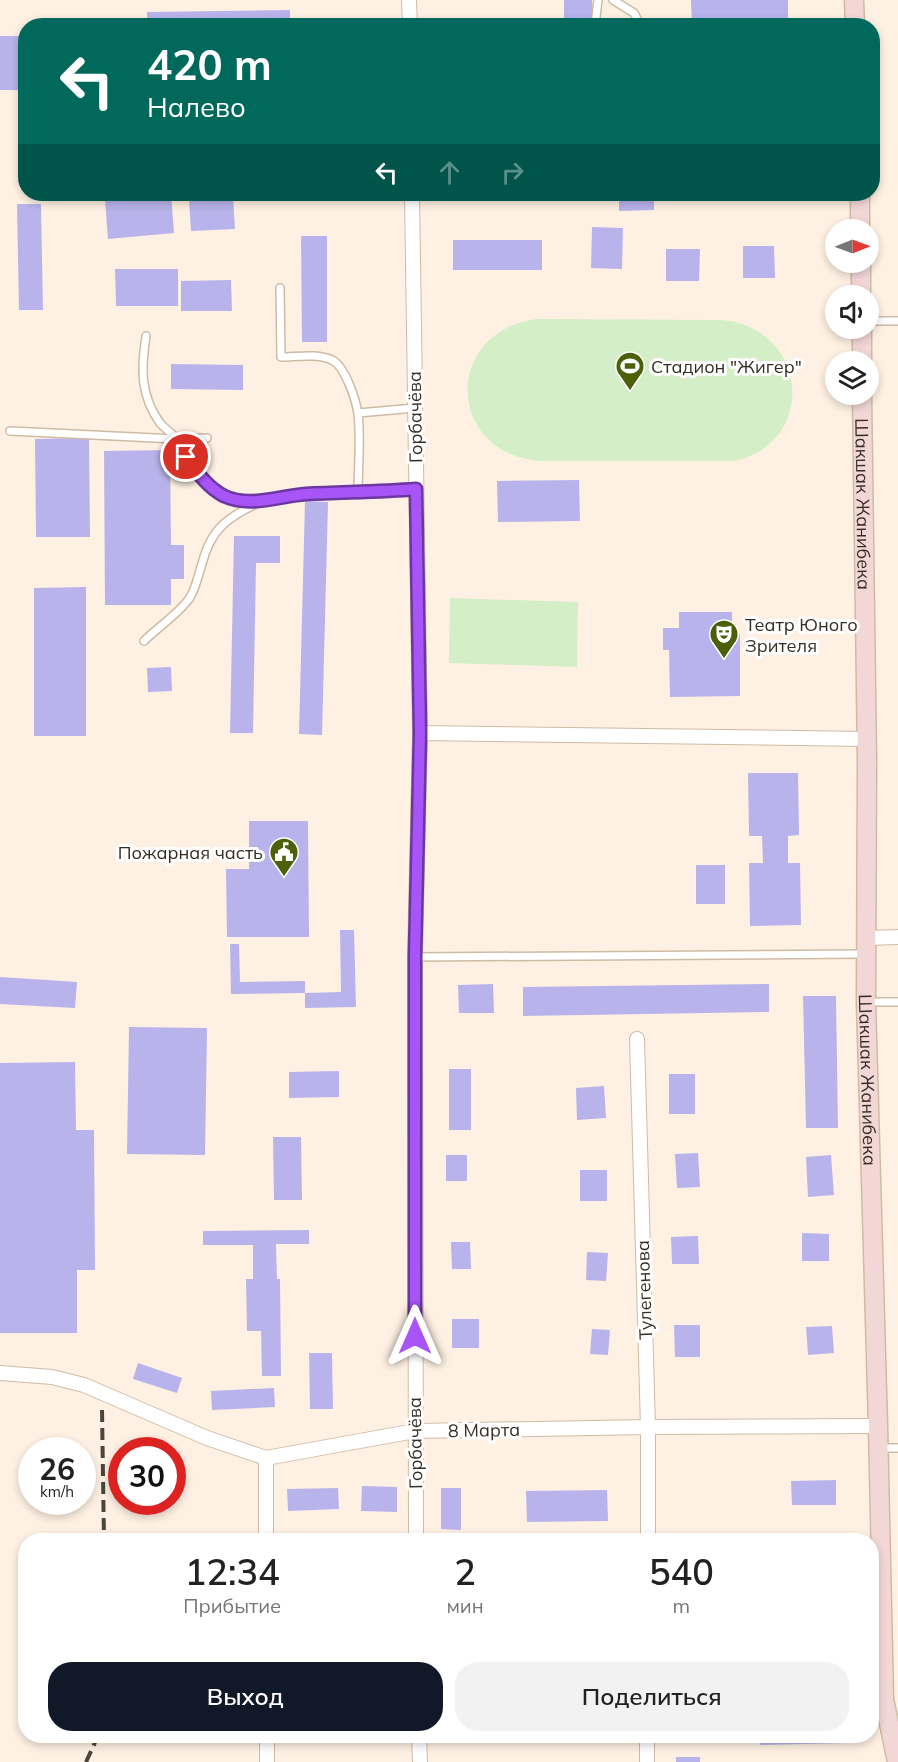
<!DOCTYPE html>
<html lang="ru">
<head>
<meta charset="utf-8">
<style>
  :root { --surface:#fff; --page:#f2f2f2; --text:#222; --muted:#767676; --accent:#111827 }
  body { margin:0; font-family:Mulish,sans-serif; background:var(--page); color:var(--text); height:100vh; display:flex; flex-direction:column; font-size:22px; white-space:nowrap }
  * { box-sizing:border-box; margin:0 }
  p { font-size:20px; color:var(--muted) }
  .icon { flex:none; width:33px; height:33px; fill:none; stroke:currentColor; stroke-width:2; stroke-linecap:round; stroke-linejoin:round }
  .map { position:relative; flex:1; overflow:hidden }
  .drawer { position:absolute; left:18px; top:1533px; width:861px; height:210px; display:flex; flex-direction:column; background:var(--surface); border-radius:24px; box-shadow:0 3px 9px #0003 }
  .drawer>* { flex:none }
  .banner { position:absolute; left:18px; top:18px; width:862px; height:183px; border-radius:24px; box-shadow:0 3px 9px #0003; background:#00695c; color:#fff; overflow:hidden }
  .needle { width:39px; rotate:89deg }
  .buttons { position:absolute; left:825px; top:219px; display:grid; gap:12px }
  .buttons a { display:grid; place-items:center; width:54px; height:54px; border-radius:50%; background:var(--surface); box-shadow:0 3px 9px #0003; font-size:30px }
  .speed { position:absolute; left:18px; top:1437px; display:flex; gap:12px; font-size:30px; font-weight:700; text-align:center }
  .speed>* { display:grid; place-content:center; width:78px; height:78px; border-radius:50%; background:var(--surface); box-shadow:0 3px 9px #0003; line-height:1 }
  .speed small { font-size:15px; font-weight:400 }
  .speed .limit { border:9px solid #d22; background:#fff; color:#111 }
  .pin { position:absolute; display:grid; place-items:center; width:51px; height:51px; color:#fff; margin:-26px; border:3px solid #fff; border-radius:50%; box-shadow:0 2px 6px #0007 }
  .me { position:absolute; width:66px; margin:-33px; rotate:0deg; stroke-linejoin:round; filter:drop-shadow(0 0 4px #0008) }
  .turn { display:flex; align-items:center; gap:21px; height:126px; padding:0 30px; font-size:27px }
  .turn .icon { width:78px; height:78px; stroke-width:2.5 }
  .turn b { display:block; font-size:42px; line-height:51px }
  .lanes { display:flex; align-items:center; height:57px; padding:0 30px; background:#0003; justify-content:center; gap:30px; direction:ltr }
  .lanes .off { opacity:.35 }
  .eta { display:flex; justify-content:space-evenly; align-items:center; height:102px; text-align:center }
  .eta b { font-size:36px; font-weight:600; line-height:42px }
  .primary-button { display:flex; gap:12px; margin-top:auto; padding:12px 30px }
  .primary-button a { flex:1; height:69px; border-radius:24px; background:var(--accent); color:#fff; font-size:24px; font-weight:600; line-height:69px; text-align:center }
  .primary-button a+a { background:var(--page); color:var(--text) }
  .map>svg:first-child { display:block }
</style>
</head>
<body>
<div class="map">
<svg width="898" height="1762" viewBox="0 0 898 1762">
  <rect width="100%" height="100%" fill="#fef1e3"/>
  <path fill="#d4eec7" d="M537,319L721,320C809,327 818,442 735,461H540C445,453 443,331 537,319Z
    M450,598L578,602L577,667L449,663Z"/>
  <path fill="#b9b3eb" d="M564,0H592L593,24L559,26V23H564Z
    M691,0H788V26H692Z
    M290,10V26H147V12Z
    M0,36H26V90H0Z
    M171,194L174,233L108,239L105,200Z
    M233,197L235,229L191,231L189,200Z
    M619,198H654V210L619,211Z
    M17,204H41L43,310H19Z
    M592,227L623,228L622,269L591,268Z
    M301,236H327V342H302Z
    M453,240H542V270H453Z
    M743,246H774L775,278H743Z
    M666,249H700L699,281H666Z
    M115,269H178V306H116Z
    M231,280L232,311H181V281Z
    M171,364L243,365V390L171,389Z
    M89,438L90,537H36L35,439Z
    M170,450L171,545H184V579H171V605H105L104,451Z
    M579,480L580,521L498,522L497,481Z
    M305,501L328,502L322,735L299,734Z
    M234,536H280V563H256L253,733H230Z
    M86,587V736H34V588Z
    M679,612H732V634H740V696L670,697L669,650H663V628H679Z
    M171,667L172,691L148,692L147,668Z
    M748,773H798L799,835L788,836V863H800L801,925L750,926L749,863H763L762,836H749Z
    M249,821H308L309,937H227L226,869H249Z
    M696,865H725V904H696Z
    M340,930H354L356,1007L305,1008V993L341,992Z
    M230,944H239L240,982L305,981V993L231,994Z
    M0,977L77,982L75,1008L0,1004Z
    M493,984L494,1013H459L458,985Z
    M769,984V1012L523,1016V987Z
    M803,996H836L838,1128H806Z
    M129,1027L207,1028L205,1155L127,1154Z
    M75,1062L76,1130H94L95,1270H77V1333H0V1063Z
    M449,1069H471V1130H449Z
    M339,1071V1097L289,1098V1072Z
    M669,1074H695V1114H669Z
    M604,1086L606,1118L577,1120L576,1088Z
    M273,1137H301L302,1200H274Z
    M698,1153L700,1187L677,1188L675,1154Z
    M446,1155H467V1181H446Z
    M831,1155L834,1195L808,1197L806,1157Z
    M580,1170H607V1201H580Z
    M309,1230V1244H276L277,1279H280L281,1376H262L261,1331H247L246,1279H253V1245H203V1231Z
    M802,1233L829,1234V1261H802Z
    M698,1236L699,1264H672L671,1237Z
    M451,1242H470L471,1269H452Z
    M587,1252L608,1253L606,1281L586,1280Z
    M452,1319H479V1348H452Z
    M674,1325H700V1357H675Z
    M832,1326L834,1353L808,1355L806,1327Z
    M592,1329L610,1330L608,1355L590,1354Z
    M309,1353H332L333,1409H310Z
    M138,1363L182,1378L177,1393L133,1379Z
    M274,1388L275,1407L212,1410L211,1391Z
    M836,1480V1505H792L791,1481Z
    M362,1486L397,1487V1512L361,1511Z
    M338,1488L339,1509L288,1511L287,1489Z
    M441,1488H461V1530L441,1529Z
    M607,1490L608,1521L527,1522L526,1491Z
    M748,1537H791V1540H748Z
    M445,1736H460V1738H445Z
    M525,1736H552V1740H525Z
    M608,1736H642V1742H608Z
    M760,1736H846V1743L760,1745Z
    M676,1757H700V1762H676Z"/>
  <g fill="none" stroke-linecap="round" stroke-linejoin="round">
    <g stroke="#cfbba4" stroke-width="10">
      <path id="service" d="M613,0L634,13L641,26
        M595,26L598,0
        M280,288L281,357C296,357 318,353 332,360C345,366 356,400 358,414C361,437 358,469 358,493
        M868,321H898
        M146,336C141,369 140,395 160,423C165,429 172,433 177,439C189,456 196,477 214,490C223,496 233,499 244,501C264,504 283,496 303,495C340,492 379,492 416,489
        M358,413L415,408
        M10,431L176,439L207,438
        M144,641C158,627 177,615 189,599C196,589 198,575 202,564C211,528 228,517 260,502
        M415,957L865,954
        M868,1002H898
        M880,1448H898"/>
    </g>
    <g stroke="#cfbba4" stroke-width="16">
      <path id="minor" d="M409,0L410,26
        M412,194L420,733L415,957L416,1540
        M420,733L867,739
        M866,938L898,937
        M637,1039L648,1427V1540
        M0,1373L52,1377L84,1385L207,1438L266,1458L415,1431L648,1427L878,1426
        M266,1458V1540
        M267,1736V1762
        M419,1736L420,1762
        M647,1762V1736"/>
    </g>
    <g stroke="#cfbba4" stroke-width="21">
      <g id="secondary">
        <path d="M854,0L855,26"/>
        <path d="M860,194V230"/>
        <path d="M861,262V296"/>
        <path d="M862,328V362"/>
        <path id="s1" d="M862,394L867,760L866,1002L878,1426L884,1699L897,1762"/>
      </g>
    </g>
    <use href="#service" stroke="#fff" stroke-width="7"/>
    <use href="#minor" stroke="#fff" stroke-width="14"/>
    <use href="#secondary" stroke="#f3d7d7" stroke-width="18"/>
    <path stroke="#4c453a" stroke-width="4" stroke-dasharray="12 6" stroke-linecap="butt" d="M102,1410L104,1540
      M86,1762L98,1736"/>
  </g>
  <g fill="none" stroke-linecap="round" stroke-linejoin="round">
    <g stroke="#6d37a1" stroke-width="15">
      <path id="route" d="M186,457C197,472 207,487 224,496C250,508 279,496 306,494C343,492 380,492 416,489L420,734L415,957V1336"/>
    </g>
    <use href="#route" stroke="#a855f7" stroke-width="10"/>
  </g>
  <defs>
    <g id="stadium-pin" transform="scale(1.5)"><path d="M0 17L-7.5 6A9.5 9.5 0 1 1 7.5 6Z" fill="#4b6009" stroke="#fff"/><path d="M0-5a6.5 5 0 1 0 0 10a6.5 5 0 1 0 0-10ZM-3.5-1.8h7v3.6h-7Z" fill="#fff"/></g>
    <g id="theatre-pin" transform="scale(1.5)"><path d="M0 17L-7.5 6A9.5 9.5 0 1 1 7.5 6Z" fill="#4b6009" stroke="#fff"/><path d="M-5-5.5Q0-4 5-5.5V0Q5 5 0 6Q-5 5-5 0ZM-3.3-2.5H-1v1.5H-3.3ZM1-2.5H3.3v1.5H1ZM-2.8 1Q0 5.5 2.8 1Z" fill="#fff"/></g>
    <g id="civic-pin" transform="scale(1.5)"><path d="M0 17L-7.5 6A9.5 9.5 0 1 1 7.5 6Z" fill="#4b6009" stroke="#fff"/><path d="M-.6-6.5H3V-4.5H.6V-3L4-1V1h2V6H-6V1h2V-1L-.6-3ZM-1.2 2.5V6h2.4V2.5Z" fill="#fff"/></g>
  </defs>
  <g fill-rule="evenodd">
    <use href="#stadium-pin" x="630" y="366"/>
    <use href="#theatre-pin" x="724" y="634"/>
    <use href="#civic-pin" x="284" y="852"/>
  </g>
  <g text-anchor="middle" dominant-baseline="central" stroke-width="6" stroke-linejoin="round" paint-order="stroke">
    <g font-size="18" fill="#352e24" stroke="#fff" text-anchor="start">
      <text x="651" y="366">Стадион "Жигер"</text>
      <text x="745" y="624">Театр Юного<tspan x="745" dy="21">Зрителя</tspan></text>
      <text x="263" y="852" text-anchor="end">Пожарная часть</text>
    </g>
    <g font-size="18" fill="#352e24" stroke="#fff">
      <text transform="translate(415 417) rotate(-91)">Горбачёва</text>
      <text stroke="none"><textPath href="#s1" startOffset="110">Шакшак Жанибека</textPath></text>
      <text stroke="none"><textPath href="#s1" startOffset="686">Шакшак Жанибека</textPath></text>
      <text transform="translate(644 1290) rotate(-92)">Тулегенова</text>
      <text transform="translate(484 1430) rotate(-1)">8 Марта</text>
      <text transform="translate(415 1443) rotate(-91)">Горбачёва</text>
    </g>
  </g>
</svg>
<div class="buttons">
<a><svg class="needle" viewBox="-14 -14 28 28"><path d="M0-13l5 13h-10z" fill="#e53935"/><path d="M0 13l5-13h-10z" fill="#767676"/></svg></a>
<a><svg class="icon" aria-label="sound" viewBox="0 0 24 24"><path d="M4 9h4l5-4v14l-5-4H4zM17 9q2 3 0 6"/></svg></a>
<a><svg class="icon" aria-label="layers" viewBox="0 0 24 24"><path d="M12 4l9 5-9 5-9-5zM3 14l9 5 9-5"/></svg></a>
</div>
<div class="speed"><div>26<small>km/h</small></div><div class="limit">30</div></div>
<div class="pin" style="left:186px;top:457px;background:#d93025"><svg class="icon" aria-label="arrive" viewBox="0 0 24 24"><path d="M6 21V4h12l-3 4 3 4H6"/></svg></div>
<svg class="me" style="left:415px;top:1336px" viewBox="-20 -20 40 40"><path d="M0-17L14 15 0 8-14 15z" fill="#a855f7" stroke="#fff" stroke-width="4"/></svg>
<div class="banner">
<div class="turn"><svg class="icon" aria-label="left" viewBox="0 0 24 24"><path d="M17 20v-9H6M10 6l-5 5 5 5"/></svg><div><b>420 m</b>Налево</div></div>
<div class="lanes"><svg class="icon" aria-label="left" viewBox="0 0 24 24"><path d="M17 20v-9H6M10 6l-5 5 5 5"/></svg><svg class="icon off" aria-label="ahead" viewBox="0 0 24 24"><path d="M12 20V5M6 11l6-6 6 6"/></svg><svg class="icon off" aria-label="right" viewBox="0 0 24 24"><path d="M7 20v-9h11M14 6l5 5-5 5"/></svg></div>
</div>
<section class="drawer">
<div class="eta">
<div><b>12:34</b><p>Прибытие</p></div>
<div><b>2</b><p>мин</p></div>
<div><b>540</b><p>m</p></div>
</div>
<div class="primary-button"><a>Выход</a><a>Поделиться</a></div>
</section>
</div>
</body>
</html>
